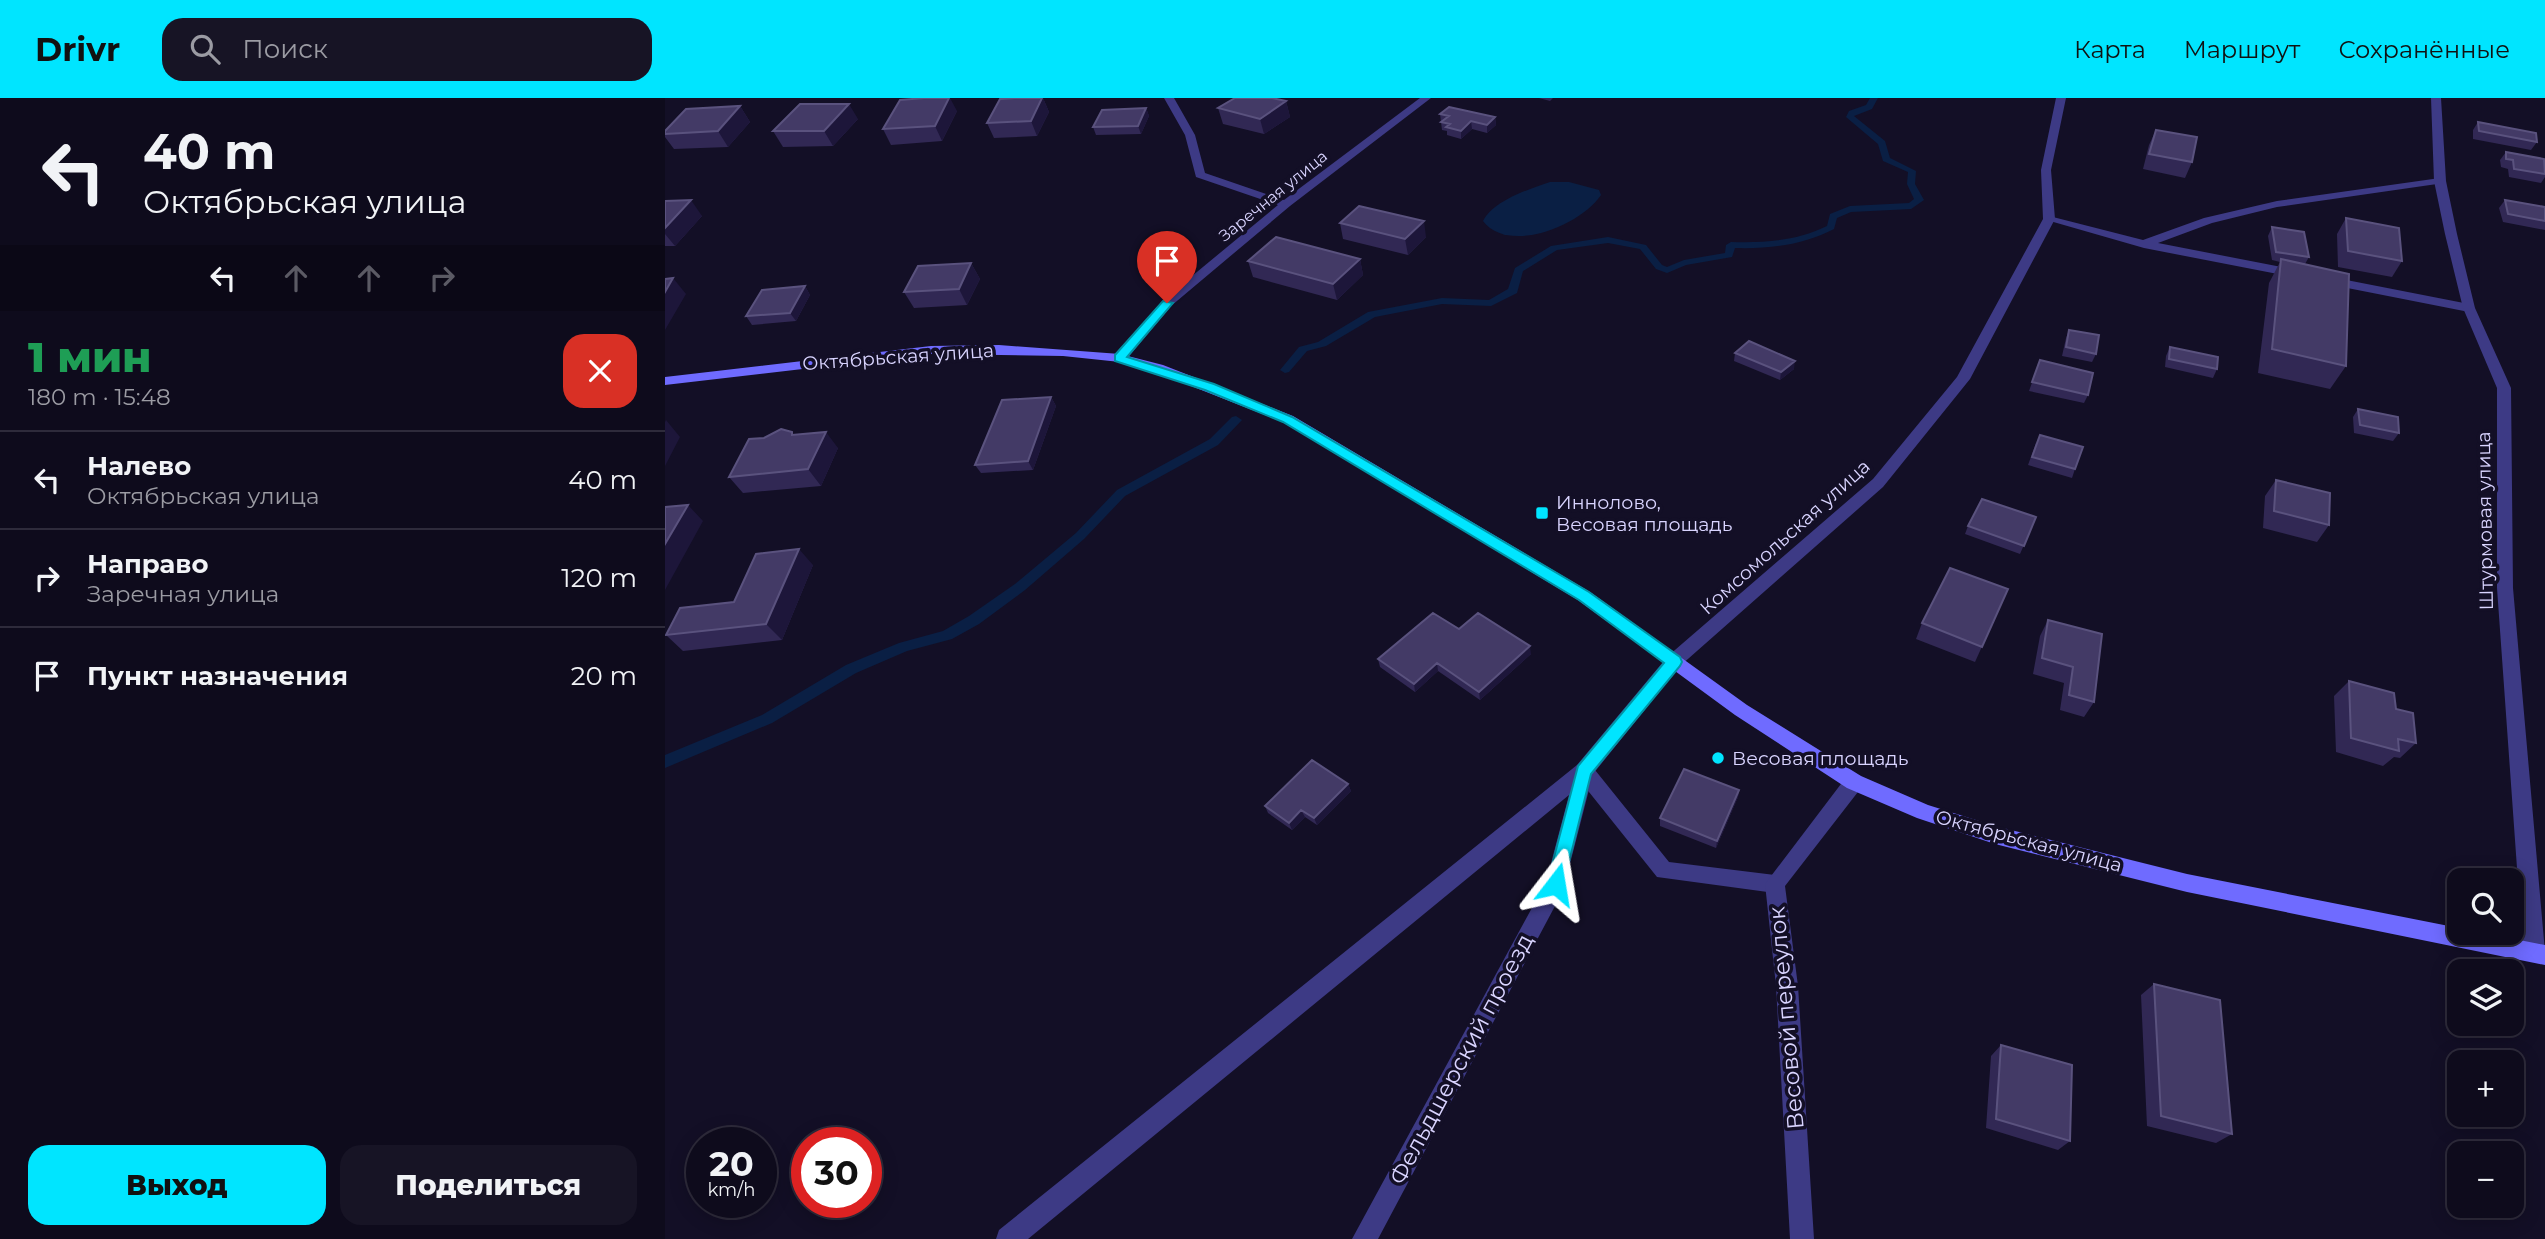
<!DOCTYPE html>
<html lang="ru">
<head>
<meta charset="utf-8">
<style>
  :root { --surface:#0e0b1c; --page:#171425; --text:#f1f3f6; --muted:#9b9ba3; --line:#2e2b3b; --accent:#00e5ff }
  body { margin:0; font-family:Montserrat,sans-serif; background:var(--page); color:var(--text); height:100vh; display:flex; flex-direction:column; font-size:26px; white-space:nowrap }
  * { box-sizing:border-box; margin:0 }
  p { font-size:23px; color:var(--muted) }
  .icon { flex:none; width:38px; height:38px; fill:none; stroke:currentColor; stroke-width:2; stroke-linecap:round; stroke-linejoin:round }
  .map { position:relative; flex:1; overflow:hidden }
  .panel { display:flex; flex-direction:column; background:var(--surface); width:665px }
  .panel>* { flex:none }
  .hud { background:#0e0b1c; color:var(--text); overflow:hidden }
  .buttons { position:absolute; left:1782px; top:770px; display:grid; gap:14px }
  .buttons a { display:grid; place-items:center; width:77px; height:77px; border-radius:14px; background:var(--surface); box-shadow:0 4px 18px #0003,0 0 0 2px var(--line); font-size:35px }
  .speed { position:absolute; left:21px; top:1029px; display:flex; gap:14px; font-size:35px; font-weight:700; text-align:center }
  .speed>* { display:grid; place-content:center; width:91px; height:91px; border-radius:50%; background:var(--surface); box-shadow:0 4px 18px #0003,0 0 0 2px var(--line); line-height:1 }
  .speed small { font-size:18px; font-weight:400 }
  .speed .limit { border:10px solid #d22; background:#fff; color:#111 }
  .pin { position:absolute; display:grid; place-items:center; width:60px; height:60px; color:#fff; margin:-72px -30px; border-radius:50% 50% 50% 0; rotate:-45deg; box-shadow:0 0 7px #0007 }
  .pin .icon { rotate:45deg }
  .me { position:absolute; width:77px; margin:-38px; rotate:14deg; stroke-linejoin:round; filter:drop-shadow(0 0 5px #0008) }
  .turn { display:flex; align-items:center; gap:24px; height:147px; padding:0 28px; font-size:32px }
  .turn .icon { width:91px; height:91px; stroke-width:2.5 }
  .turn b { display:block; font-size:49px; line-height:60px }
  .lanes { display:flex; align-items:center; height:66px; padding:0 28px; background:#0003; justify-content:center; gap:35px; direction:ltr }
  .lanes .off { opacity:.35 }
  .round { display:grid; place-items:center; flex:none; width:74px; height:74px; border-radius:21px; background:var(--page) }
  .headline { display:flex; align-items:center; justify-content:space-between; height:119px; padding:0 28px }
  h1 { font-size:42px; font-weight:800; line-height:52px; color:#1e9e55 }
  .button { display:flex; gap:14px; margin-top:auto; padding:14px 28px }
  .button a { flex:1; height:80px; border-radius:21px; background:var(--accent); color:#111; font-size:28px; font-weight:800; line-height:80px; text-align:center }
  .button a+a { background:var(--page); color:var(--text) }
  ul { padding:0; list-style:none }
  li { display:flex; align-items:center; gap:21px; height:98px; padding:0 28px; border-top:2px solid var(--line) }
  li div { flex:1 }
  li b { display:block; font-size:26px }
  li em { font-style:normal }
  header { display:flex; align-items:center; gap:42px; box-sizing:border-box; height:98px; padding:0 35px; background:var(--accent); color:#111 }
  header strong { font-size:33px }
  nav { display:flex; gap:38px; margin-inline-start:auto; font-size:24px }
  .search { width:490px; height:63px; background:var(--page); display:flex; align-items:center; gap:18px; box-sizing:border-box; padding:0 24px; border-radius:21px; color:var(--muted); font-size:26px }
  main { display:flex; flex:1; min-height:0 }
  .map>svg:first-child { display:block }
</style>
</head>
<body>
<header>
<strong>Drivr</strong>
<div class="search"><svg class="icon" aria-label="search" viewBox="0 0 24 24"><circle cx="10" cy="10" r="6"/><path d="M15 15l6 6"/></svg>Поиск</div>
<nav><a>Карта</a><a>Маршрут</a><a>Сохранённые</a></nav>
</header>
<main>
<section class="panel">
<div class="hud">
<div class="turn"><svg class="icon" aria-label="left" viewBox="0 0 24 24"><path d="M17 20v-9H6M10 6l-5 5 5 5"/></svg><div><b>40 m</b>Октябрьская улица</div></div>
<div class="lanes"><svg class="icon" aria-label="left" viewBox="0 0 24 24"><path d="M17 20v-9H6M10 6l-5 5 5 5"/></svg><svg class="icon off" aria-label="ahead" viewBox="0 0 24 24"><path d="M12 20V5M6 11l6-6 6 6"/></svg><svg class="icon off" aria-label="ahead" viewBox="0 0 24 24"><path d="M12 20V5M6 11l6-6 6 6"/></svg><svg class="icon off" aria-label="right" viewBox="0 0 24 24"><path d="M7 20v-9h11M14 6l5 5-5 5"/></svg></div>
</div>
<div class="headline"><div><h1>1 мин</h1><p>180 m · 15:48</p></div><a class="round" style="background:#d93025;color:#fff"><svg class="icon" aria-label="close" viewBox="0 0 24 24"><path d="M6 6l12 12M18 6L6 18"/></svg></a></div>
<ul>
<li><svg class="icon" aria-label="left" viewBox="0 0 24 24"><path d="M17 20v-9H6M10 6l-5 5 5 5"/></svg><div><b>Налево</b><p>Октябрьская улица</p></div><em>40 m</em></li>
<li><svg class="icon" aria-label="right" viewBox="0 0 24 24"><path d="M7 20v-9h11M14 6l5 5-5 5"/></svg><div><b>Направо</b><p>Заречная улица</p></div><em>120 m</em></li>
<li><svg class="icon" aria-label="arrive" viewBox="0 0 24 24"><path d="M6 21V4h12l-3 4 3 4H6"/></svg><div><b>Пункт назначения</b></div><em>20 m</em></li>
</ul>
<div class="button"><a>Выход</a><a>Поделиться</a></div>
</section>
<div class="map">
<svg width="1880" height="1141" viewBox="0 0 1880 1141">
  <rect width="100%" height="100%" fill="#130f26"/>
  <path fill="#0a1f44" d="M885,84H904L934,92L936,97C916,127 844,157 818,123C828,103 864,91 885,84Z"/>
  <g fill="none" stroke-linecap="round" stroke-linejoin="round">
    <path fill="#0a1f44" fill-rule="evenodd" d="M1205,0H1213L1207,11L1189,18L1220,43L1225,60L1251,73L1250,86L1259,102L1246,111L1186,114L1172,120L1169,131C1138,147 1105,151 1070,150L1067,159L1021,167L1002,175L991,171L975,151L943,145L892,152L858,173L852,195L826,208L777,206L710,219L661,248L642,253L624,274L620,275L615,272L634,249L653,244L703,214L777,200L824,202L843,191L850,170L886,148L943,139L981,147L997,167L1002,169L1019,162L1060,155L1061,147L1066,144C1100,145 1131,143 1162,128L1165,116L1185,108L1244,105L1249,101L1242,86L1243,74L1218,63L1213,46L1181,19L1184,13L1201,7Z
      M571,318L577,322L553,347L460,398L419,441L360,492L314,526L287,541L242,553L191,575L107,625L0,670V657L97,617L181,567L234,545L278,533L304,518L350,486L411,435L452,392L545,341L567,319Z"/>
    <path fill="#3d3a85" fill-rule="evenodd" d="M1775,80L1781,83L1779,85L1612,109L1547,125L1493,145L1637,173L1639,176L1633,180L1479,150L1378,121L1384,118L1478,142L1539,120L1612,103Z
      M1661,178L1804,206L1810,210L1804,214L1657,185L1655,182Z
      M919,665L926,667L1004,764L1110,777L1117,779L1120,786L1117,793L1110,795L992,779L912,679L910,673L912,667Z"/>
    <path fill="#3d3a85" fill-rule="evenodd" d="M499,0H509L530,37L540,75L619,102L755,0H766L625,108L506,208L460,263L455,264L448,260L498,202L613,107L531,79L520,37Z
      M1391,0H1401L1386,72L1390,121L1305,281L1218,389L1015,568L928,676L898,793L713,1141H687L881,784L904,697L363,1141H331L334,1132L912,667L1003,558L1208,381L1292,279L1378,121L1376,72Z
      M1766,0H1776L1781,83L1792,136L1810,210L1846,290L1848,490L1880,854L1876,861L1869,864L1862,861L1858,854L1832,490V290L1798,210L1780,136L1769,83Z
      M1189,676L1196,678L1198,684L1196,690L1120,788L1133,888L1149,1141H1125L1111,888L1100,786L1182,678Z"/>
    <path fill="#6f6bff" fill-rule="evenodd" d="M334,247L455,256L498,267L628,318L925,494L1082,607L1196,678L1263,707L1330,728L1522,776L1794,830V835H1819L1880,847V867L1522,794L1330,746L1252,720L1182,690L1070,617L913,502L618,324L488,273L455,264L398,258L266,256L0,287V279L266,248Z"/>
  </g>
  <path fill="#312854" d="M350,0H378L384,14L372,38L329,40L322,25Z
    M874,0H888L885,3Z
    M621,3L625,19L599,36L558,26L553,10Z
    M75,8L85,24L63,49L9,51L0,39V33Z
    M481,10L484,18L476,36L431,37L428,29Z
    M292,13L277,43L226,47L218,31Z
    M775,16L830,19L831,27L822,35L807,31L796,41L782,37V33L777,32Z
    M193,21L168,48L118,49L108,33Z
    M1813,24L1872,44L1866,52L1808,41V32Z
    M1491,32L1527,64L1520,80L1478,71L1484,47Z
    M1841,54L1880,65V79L1876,85L1844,79L1843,71L1836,69L1835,62Z
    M1840,102L1880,109V132L1838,124L1834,110Z
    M0,103L37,118L10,148H0Z
    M1681,120L1737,163L1727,179L1673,169L1672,136Z
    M675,125L761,139L743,157L678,141Z
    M1607,129L1644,159L1640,166L1681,268L1665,291L1593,275L1604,185L1615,164L1607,162L1603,138Z
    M695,161L698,177L672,202L588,179L583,163Z
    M306,165L315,181L302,207L249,210L239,194Z
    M140,188L145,197L131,223L87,227L81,218Z
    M1404,232L1431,256L1427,264L1397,258L1401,240Z
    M1505,249L1552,271L1548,280L1500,269L1501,258Z
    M1070,255L1129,271L1115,282L1069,263Z
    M1375,262L1423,297L1419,305L1364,293Z
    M386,299L391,308L368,372L316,375L310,367Z
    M1693,311L1734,335L1728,343L1689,335L1688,319Z
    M129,337L173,350L156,388L78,395L64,379Z
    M1371,345L1410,371L1407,380L1363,367Z
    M1611,382L1664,427L1652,444L1598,430L1600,398Z
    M1371,419L1355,456L1300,436L1303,428Z
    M148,467L117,542L18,553L1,537L69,504Z
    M1343,491L1310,564L1251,541L1257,525Z
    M1383,522L1429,604L1419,619L1395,612L1399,585L1368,576L1375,538Z
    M794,531L866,556L815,602L773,573L750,594L715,569L713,561Z
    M1684,583L1731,611L1751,645L1735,660L1729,659L1718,668L1671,654L1669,598Z
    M683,686L686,693L652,727L640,719L627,732L603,715L600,708Z
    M1074,692L1073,699L1051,750L995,728V720Z
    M1489,886L1567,1036L1551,1045L1482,1028L1476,897Z
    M1336,947L1405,1043L1393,1052L1321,1030L1326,958Z"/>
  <path fill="#1d163a" d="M284,0H285L292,13L277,43L270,28Z
    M377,0H378L384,14L372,38L366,23Z
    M621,3L625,19L599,36L595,21Z
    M184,6L193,21L168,48L159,33Z
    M75,8L85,24L63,49L53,33Z
    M481,10L484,18L476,36L473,28Z
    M830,19L831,27L822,35V27Z
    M806,23L807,31L796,41V33Z
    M26,102L37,118L10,148L0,136V130Z
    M759,123L761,139L743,157L740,141Z
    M695,161L698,177L672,202L668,186Z
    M306,165L315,181L302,207L294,191Z
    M8,180L21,196L0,232V194Z
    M140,188L145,197L131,223L125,215Z
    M1130,263L1129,271L1115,282L1116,274Z
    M386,299L391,308L368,372L363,363Z
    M1,322L15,339L0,368V324Z
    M161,334L173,350L156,388L143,371Z
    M23,407L38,423L0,492V446Z
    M134,451L148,467L117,542L101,526Z
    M865,548L866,556L815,602L814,594Z
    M772,565L773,573L750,594L749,586Z
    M683,686L686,693L652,727L649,720Z
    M1074,692L1073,699L1051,750L1052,743Z
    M636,712L640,719L627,732L624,725Z"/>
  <path fill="#433a66" stroke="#5a527e" stroke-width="2" d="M259,0H284L270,28L218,31L235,2Z
    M350,0H377L366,23L322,25L335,1Z
    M570,0H607L621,3L595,21L553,10Z
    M135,6H184L159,33H108Z
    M75,8L53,33L0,36V33L21,11Z
    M784,9L830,19L822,27L806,23L796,33L781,29L785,26L776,24L784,18L775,16Z
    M481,10L473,28L428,29L437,12Z
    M1813,24L1871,35L1872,44L1814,33Z
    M1491,32L1532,39L1527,64L1484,56Z
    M1841,54L1879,61L1880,76L1849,71L1848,62L1841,61Z
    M26,102L0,130V103Z
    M1840,102L1880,109V123L1843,116Z
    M694,108L759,123L740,141L675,125Z
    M1681,120L1734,130L1737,163L1683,153Z
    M1607,129L1639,134L1644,159L1611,154Z
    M611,139L695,161L668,186L583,163Z
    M1616,161L1684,176L1681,268L1607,251Z
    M306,165L294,191L239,194L253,168Z
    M8,180L0,194V181Z
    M140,188L125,215L81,218L97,192Z
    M1404,232L1434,237L1431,256L1401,249Z
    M1084,243L1130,263L1116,274L1070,255Z
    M1505,249L1553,259L1552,271L1504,261Z
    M1375,262L1428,275L1423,297L1367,284Z
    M386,299L363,363L310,367L337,302Z
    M1693,311L1733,319L1734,335L1695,327Z
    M116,331L127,334V337L161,334L143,371L64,379L84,341L99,340Z
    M1375,337L1418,349L1410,371L1367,359Z
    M1611,382L1665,395L1664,427L1609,413Z
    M1317,401L1371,419L1359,448L1303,428Z
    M23,407L0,446V409Z
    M134,451L101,526L1,537L15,510L69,504L91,456Z
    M1285,470L1343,491L1317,549L1257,525Z
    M768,515L794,531L813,515L865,548L814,594L772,565L749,586L713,561Z
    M1383,522L1437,536L1429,604L1404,597L1408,569L1377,560Z
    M1684,583L1729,595L1731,611L1748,615L1751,645L1733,641L1734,653L1686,640Z
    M647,662L683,686L649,720L636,712L624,725L600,708Z
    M1019,671L1074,692L1052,743L995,720Z
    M1489,886L1555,902L1567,1036L1496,1018Z
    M1336,947L1407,967L1405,1043L1331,1021Z"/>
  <path fill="#00e5ff" stroke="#0095a6" stroke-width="2" d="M498,203L508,205L462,259L549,286L627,319L924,494L1015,559L1017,564L1015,568L926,676L897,792L891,795L884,792L882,786L913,668L999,565L914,502L618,324L540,292L450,263V257Z"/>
  <g fill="#00e5ff" stroke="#130f26" stroke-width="2.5">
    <rect x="870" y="408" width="14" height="14" rx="3.5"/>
    <circle cx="1053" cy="660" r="7"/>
  </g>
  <g text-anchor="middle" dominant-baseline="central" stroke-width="7" stroke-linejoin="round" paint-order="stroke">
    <g font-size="16" fill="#d9d4ff" stroke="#130f26">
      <text transform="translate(608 98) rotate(-39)">Заречная улица</text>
    </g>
    <g font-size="19" fill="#d9d4ff" stroke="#130f26">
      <text transform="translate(233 259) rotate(-4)">Октябрьская улица</text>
      <text transform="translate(1820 423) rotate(-91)">Штурмовая улица</text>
      <text transform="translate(1120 439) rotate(-42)">Комсомольская улица</text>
      <text transform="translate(1364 743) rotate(15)">Октябрьская улица</text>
    </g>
    <g font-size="19" fill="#d9d4ff" stroke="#130f26" text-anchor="start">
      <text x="891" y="404">Иннолово,<tspan x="891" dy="22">Весовая площадь</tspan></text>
      <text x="1067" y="660">Весовая площадь</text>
    </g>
    <g font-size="23" fill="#d9d4ff" stroke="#130f26">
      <text transform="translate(1121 920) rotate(-95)">Весовой переулок</text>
      <text transform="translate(796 961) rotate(-62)">Фельдшерский проезд</text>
    </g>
  </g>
</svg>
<div class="buttons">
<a><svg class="icon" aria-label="search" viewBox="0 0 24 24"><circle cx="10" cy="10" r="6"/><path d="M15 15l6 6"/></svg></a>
<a><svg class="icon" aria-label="layers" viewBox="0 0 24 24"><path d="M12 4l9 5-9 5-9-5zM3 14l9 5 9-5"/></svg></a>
<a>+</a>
<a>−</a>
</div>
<div class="speed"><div>20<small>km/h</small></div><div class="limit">30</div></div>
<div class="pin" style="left:502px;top:205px;background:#d93025"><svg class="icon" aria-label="arrive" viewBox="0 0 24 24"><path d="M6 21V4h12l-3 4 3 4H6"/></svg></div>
<svg class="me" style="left:891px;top:786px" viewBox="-20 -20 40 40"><path d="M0-17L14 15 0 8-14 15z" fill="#00e5ff" stroke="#fff" stroke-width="4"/></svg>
</div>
</main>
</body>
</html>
